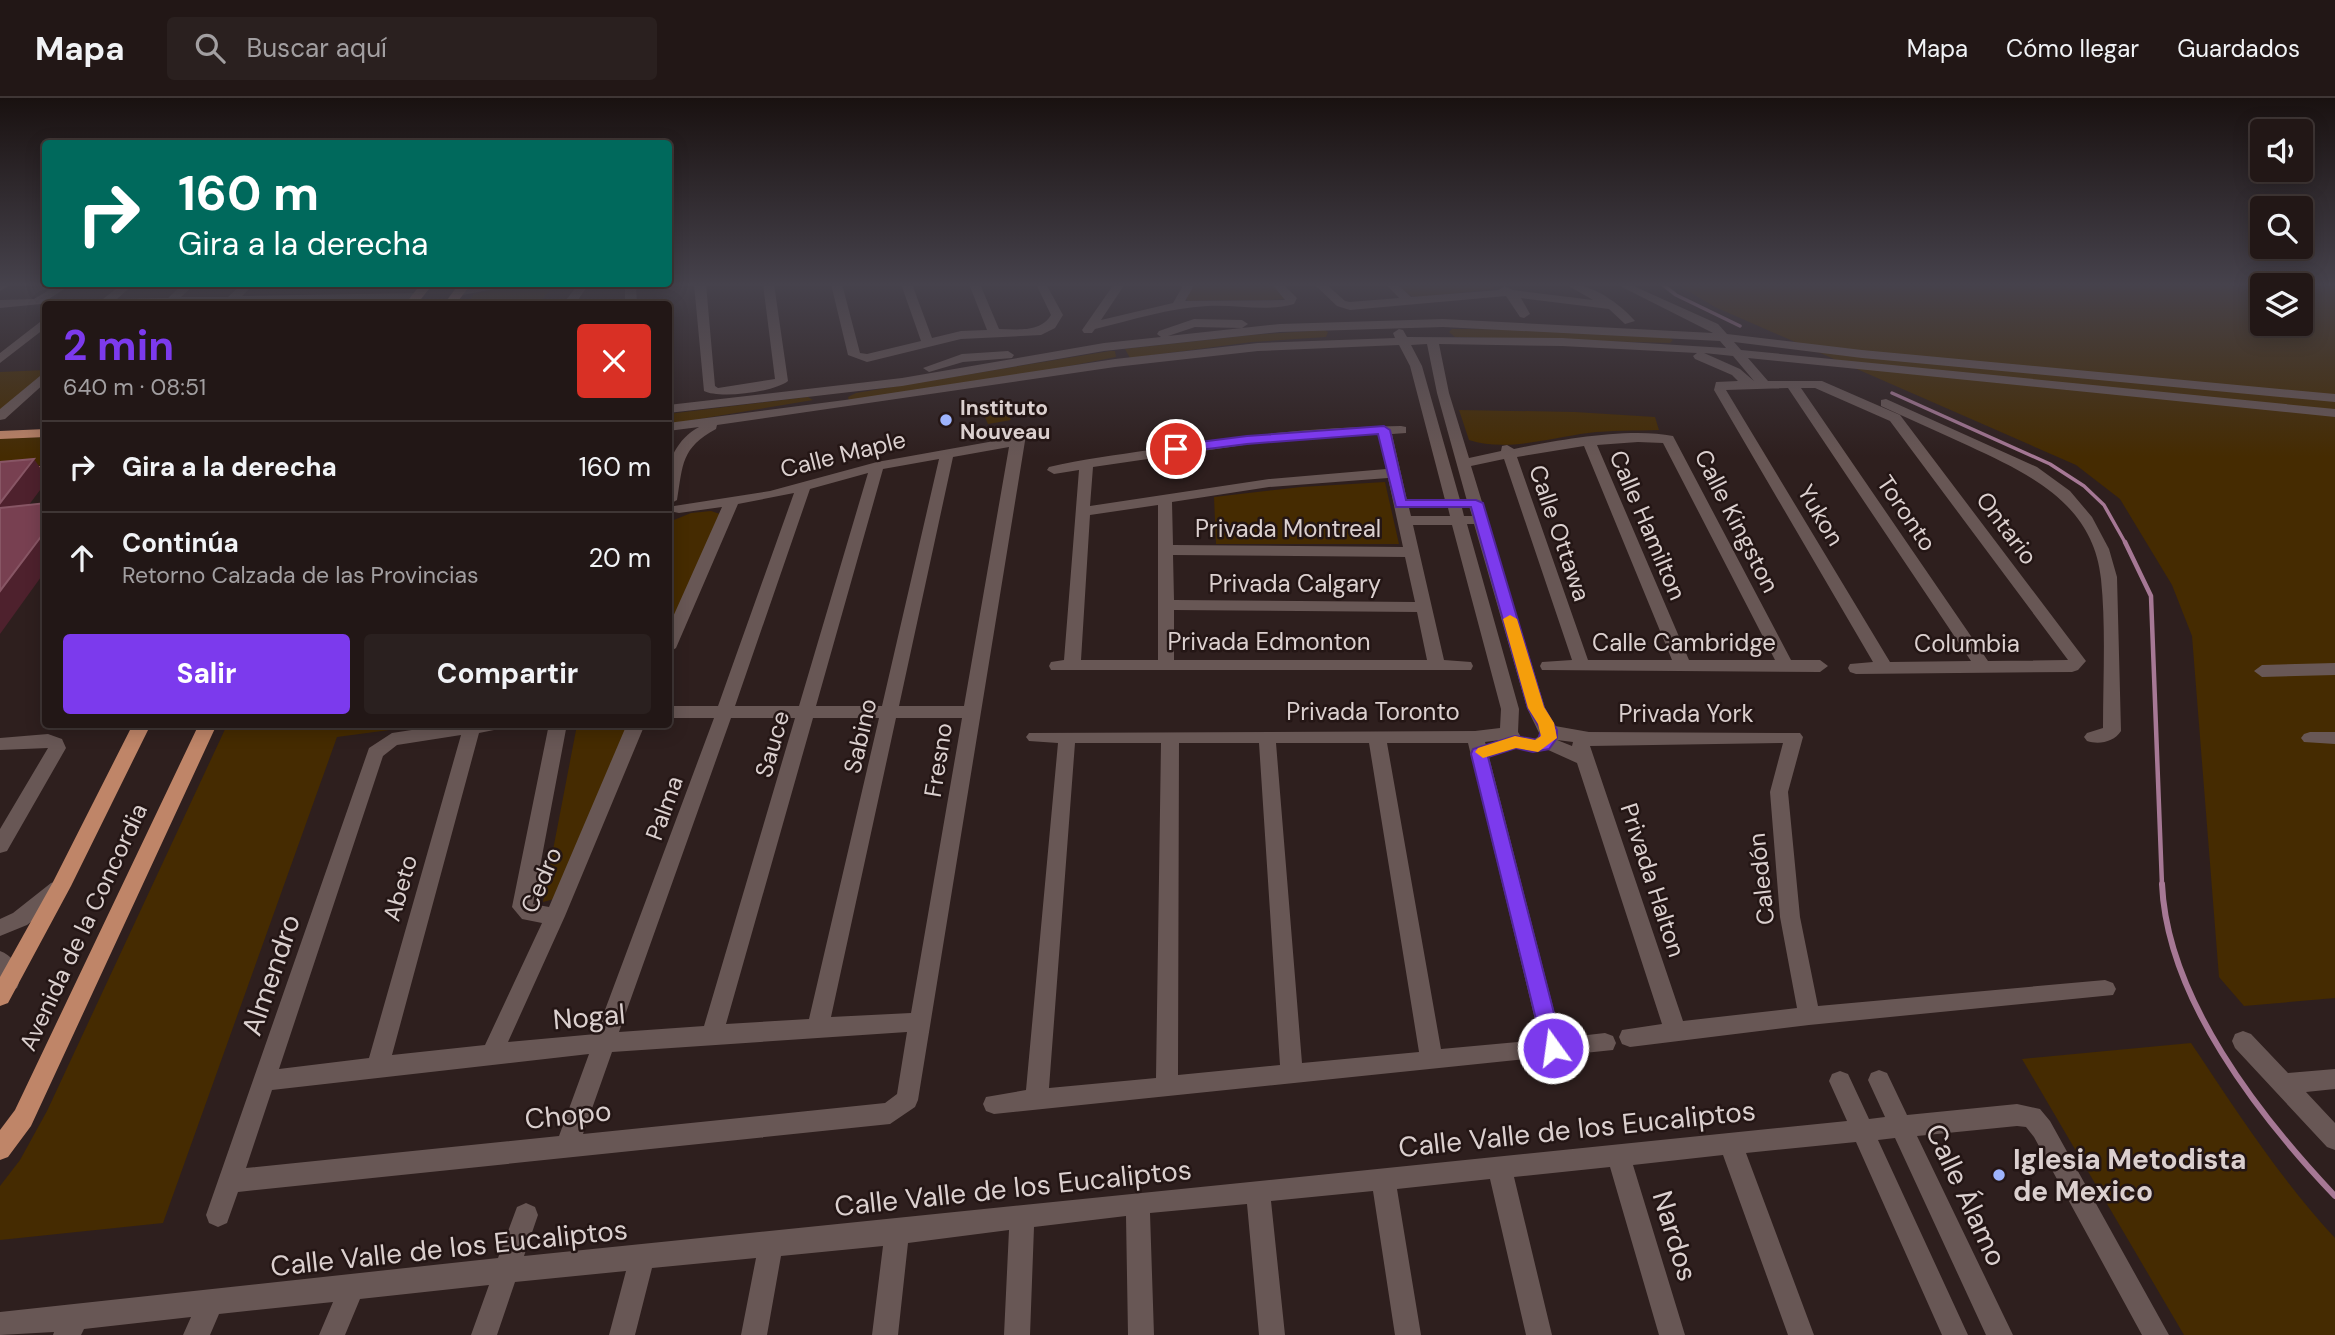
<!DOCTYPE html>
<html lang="es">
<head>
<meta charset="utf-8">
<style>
  :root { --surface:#221716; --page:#2a201f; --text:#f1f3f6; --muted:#a29fa1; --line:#3f3635; --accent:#7c3aed }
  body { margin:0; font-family:"DM Sans",sans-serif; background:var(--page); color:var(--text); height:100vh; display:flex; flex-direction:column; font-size:26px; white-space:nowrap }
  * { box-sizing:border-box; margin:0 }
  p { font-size:23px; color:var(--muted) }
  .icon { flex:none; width:38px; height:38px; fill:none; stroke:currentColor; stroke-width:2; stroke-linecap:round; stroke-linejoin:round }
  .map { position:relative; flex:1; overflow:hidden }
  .panel { position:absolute; left:42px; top:203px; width:630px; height:427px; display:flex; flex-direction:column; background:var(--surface); border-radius:7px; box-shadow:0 4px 18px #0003,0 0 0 2px var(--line) }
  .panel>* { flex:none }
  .hud { position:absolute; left:42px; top:42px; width:630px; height:147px; border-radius:7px; box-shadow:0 4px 18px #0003,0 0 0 2px var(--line); background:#00695c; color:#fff; overflow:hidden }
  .tools { position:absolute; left:2250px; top:21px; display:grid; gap:14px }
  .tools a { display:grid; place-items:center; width:63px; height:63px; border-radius:7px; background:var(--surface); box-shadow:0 4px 18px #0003,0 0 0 2px var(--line); font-size:35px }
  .pin { position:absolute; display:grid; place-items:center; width:60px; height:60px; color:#fff; margin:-30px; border:4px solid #fff; border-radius:50%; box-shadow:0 2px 7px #0007 }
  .me { position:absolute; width:77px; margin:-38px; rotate:346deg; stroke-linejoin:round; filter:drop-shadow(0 0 5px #0008) }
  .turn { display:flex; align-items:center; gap:24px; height:147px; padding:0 21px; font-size:32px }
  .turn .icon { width:91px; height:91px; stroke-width:2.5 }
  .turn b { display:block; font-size:49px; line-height:60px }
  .round { display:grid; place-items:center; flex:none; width:74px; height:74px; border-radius:7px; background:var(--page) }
  .head { display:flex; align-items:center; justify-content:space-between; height:119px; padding:0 21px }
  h1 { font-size:42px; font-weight:700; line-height:52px; color:var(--accent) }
  .action { display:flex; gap:14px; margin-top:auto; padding:14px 21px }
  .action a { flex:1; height:80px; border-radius:7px; background:var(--accent); color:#fff; font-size:28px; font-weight:700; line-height:80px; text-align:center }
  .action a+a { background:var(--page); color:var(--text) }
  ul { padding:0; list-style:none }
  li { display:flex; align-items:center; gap:21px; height:91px; padding:0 21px; border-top:2px solid var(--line) }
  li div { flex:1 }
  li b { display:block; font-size:26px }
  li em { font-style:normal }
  header { display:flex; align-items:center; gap:42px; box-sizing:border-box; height:98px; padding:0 35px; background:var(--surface); border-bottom:2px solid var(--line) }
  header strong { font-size:33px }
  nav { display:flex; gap:38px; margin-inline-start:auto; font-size:24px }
  .search { width:490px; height:63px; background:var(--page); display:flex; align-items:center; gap:18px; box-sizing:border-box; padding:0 24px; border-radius:7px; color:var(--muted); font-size:26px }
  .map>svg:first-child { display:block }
</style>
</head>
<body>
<header>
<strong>Mapa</strong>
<div class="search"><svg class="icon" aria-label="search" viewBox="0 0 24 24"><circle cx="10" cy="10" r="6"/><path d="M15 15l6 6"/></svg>Buscar aquí</div>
<nav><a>Mapa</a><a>Cómo llegar</a><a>Guardados</a></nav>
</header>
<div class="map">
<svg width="2335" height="1237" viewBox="0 0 2335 1237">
  <rect width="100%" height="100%" fill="#2e1f1e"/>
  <path fill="#452b01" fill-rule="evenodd" d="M1194,186H1273L1287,200C1281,204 1206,201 1189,203L1185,200Z
    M1400,186H1490L1494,191L1422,199L1411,198L1400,189Z
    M1676,186H2335V900L2244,908L2219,879L2192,538L2172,487L2120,401L2076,367L1715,209ZM2263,187H2301V226H2263Z
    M489,192H550L538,206H468L473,197Z
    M1452,231L1563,232L1670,240L1673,242L1670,245L1455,239L1449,234Z
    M1324,232L1328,234L1326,239L1252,244L1130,260L1125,251L1252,237Z
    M1110,253H1115L1116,259L1001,281L849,303L848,299L856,295Z
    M46,272L45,274L0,314V274Z
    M808,299L813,302L669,326L668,316Z
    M1002,302L1011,322L988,326L979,306Z
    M1459,312L1575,314L1655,319L1659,332C1635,333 1611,332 1588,335C1550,340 1506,354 1469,342Z
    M45,339V367L0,369V340Z
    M1385,384L1399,446H1216L1214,399L1301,389Z
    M711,413L720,416L669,540V424L691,415Z
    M227,627H427L337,639L163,1125L0,1142V1088L20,1062L47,1013Z
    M577,627H632L558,800L543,804Z
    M2191,945C2236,1012 2280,1081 2335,1140V1237H2184L2022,961Z"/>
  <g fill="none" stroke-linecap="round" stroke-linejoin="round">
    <path stroke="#a67895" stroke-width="3.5" d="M1662,186L1676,197L1740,228
      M1892,295L2050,366L2084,388L2104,407L2126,446"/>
    <path stroke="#a67895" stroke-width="4.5" d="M2125,444L2151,498L2162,787"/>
    <path stroke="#a67895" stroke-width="6" d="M2162,786C2167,900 2259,1018 2335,1098"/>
    <path fill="#685755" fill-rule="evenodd" d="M0,186H12L0,193Z
      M59,186H72L41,206L0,210V202L34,201Z
      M122,186H134L117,201L168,200L183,186H195L181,199H228L242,186H254L242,198L417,195L423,198L417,201L233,206L81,205L87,201H103Z
      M478,186H600L587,189L575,206H563L576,189H505L457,198L451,195Z
      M625,186H636L637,206H625Z
      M694,186H706L715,288L718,290L775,281L763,186H774L788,283C775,294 719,301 704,293Z
      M831,186H842L860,255L867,256L921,243L901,186H912L932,240L961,233L987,232L969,186H980L999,231C1018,231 1040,235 1051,217L1036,186H1046L1063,217L1055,230L1041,237L961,241L867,264L848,257Z
      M1114,186H1125L1101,222L1173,205L1184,186H1195L1185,203L1285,202L1272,186H1283L1297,200L1294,206C1266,214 1236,206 1207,208C1169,210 1132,222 1095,231L1092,235H1084L1082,232Z
      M1314,186H1326L1345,203L1350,204L1399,200L1386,186H1397L1411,199L1499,192L1504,188L1513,192L1593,202L1565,186C1590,184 1619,205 1635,223L1625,226L1609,211L1521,200L1530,216L1524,220L1520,219L1506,198L1350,212L1337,208Z
      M1616,186H1629L1718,226L1727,236L1862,252L2335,296V304L1862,260L1734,244L1741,252L2335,311V319L1748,260L1768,283H1822L1900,317L2086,563L2078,572L2072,574L1856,576L1850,574L1848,570L1850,566L1873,564L1714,292L1716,284L1738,283L1732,277L1695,261L1693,258L1697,255L1562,248L1439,246L1449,295L1469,360L1501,353L1502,348L1507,347L1514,351C1557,342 1630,329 1673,338L1791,562H1820L1828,568L1820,574L1542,572L1540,568L1542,564L1572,562L1504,361L1471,368L1545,610L1555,628L1589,634L1800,635L1803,639L1788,694L1800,819L1818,908L2105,882L2113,885L2116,891L2113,897L1809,927L1630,949L1622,946L1619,939L1622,932L1662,926L1577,665L1546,651L1538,654L1516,650L1489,659L1561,940L1605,935L1613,938L1616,945L1613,952L994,1016L986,1013L983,1006L986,999L1026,992L1058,645L1029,643L1026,639L1029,635L1475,633L1500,630L1501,611L1452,427H1413L1444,562L1471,564L1473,568L1471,572H1051L1049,568L1051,564L1064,562L1079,372L1054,376L1047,372L1049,369C1082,361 1116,357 1150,352C1233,338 1316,329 1401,328L1406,329V335L1392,336L1407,402H1445L1410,268L1399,247L1258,253L1115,269L717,327L716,331C681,350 683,366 677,402L670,406C661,378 671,344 699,329L668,333V325L845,302L1115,261L1258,245L1395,240L1393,235L1399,231L1403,232L1407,239L1562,240L1726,250L1720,243L1443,229L1280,234L1104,253L902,288L668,315V307L902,280L1104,245L1161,239L1157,236L1159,233L1194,221L1242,222L1248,226L1242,230L1195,229L1168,238L1280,226L1443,221L1713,235ZM1427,246L1437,295L1467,403L1460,402L1422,268L1411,247ZM1704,255L1733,258L1754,283L1740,271ZM1788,290L1971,563L1890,564L1726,292ZM1801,290H1815L1890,323L2068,562L1988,563ZM1378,336L1386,371L1269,381L1090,408L1093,369L1271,343ZM1638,344L1663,345L1775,562H1689L1597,347ZM1584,348L1672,562H1588L1517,359ZM1388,380L1403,449L1173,447L1172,404L1269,389ZM1158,407V562H1081L1090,417ZM1469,408L1472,418H1464L1462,410ZM1409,410H1448L1450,418H1411ZM1467,426H1474L1527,610L1540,637L1535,641L1521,639L1518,634L1519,611ZM1173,457L1405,459L1415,504L1174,502ZM1174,512L1417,514L1427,562H1174ZM1500,642L1486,647L1485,644ZM1557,642L1573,644L1572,648ZM1075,645H1161L1156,980L1049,990ZM1179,645H1259L1280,967L1178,977ZM1276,645H1369L1419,954L1302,965ZM1387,645H1468L1540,942L1441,951ZM1783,645L1770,694L1780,819L1797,910L1683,923L1590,648Z
      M40,224L46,227L44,231L0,265V255Z
      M1008,253L1014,257L1012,260L963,264L929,274L923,270L962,256Z
      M46,273V284L5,321L0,322V311Z
      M1886,301L2037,369L2070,393L2092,419L2109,451L2117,479L2121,633C2114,644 2099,647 2087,643L2084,639L2087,635L2103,630C2103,581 2106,529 2101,481C2093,405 2029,376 1969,348C1940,335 1910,321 1881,308V302Z
      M1019,328L1026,332L1025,343L918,1002L915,1009L890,1026L238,1094L227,1125L218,1129L209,1125L206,1117L369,650L392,635L451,626H507L504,630L479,635L392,957L485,947L542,825L522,821L512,809L549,626H567L533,806L549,809L627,626H645L565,818L508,944L596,936L714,620H668V608H718L794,395L738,406L676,550L668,555V530L722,409L679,415L674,414L672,411L674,408L770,393L877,364L1011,340L1012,332ZM1009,349L964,608H899L953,359ZM939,361L882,608H816L883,371ZM868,375L799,608H735L810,391ZM731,620H795L704,928L619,934ZM813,620H879L809,921L726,926ZM896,620H962L911,915L831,919ZM461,637L369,960L279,971L383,658L397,647ZM907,934L897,996L885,1005L583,1036L612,954ZM589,956L559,1038L246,1070L272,992Z
      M2335,565V577L2262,579L2254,573L2262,567Z
      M2310,634H2335V646L2304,644L2301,640L2304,636Z
      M48,636L62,641L66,650L7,753L0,755V731L48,650L0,652V640Z
      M58,783L65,785L68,791L65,797L27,827L0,838V821L13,815L51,785Z
      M0,853C15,858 24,876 17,890L9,893L0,887Z
      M2243,933L2251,936L2288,975L2335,971V991L2306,994L2335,1025V1052L2327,1049L2235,950L2232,943L2235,936Z
      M1879,972L1887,975L1907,1017L2017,1006L2040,1011L2050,1023L2169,1237H2142L2034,1039L2026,1029L2017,1028L1917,1038L2013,1237H1986L1895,1040L1878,1042L1968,1237H1942L1856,1044L1746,1055L1814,1237H1788L1723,1057L1633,1067L1685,1237H1659L1610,1069L1514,1079L1552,1237H1526L1490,1081L1397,1091L1421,1237H1395L1373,1093L1271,1103L1285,1237H1259L1247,1106L1150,1115L1154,1237H1128L1126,1118L1034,1129L1030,1237H1004L1009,1132L908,1145L898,1237H872L883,1148L781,1158L767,1237H741L756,1160L652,1170L635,1237H609L626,1173L515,1184L497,1237H471L489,1187L360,1201L345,1237H319L333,1204L219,1216L210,1237H183L191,1219L84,1231L81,1237H53L54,1234L0,1237V1214L498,1160L517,1109L526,1105L535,1109L538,1117L524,1158L1847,1023L1829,983L1832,976L1840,973L1848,976L1869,1021L1885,1019L1868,982L1871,975Z"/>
    <path fill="#bf8568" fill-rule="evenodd" d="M421,186H433L417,206H405Z
      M459,186H471L456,206H444Z
      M46,331V339L0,341V333Z
      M46,368V376L0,377V369Z
      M133,626H151L71,788L8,905L0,908V879L53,784Z
      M199,626H217L31,1028L8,1059L0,1062V1032L15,1012Z"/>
  </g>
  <path fill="#4e212d" d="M34,361L46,378V384L11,431L0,417V405Z
    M46,432V472L0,536V493Z"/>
  <path fill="#784051" stroke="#885665" stroke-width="2" d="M34,361L0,405V364Z
    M46,405V432L0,493V410Z"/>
  <linearGradient id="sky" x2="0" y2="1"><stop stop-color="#191110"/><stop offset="0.52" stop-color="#46424c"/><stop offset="1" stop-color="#46424c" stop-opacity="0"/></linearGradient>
  <rect width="2335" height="359" fill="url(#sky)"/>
  <path fill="#7c3aed" stroke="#51269a" stroke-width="2" d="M1384,328L1390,332L1406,402H1476L1483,405L1544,610L1557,632V640L1549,651L1533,654L1516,650L1488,659L1563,950L1560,956L1553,959L1546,956L1543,950L1471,656L1473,651L1515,638L1538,642L1541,632L1528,610L1471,409H1396L1378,336L1247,346L1176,355L1170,351L1176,347L1247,338Z"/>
  <path fill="#f59e0b" d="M1510,517L1517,521L1544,609L1554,625L1557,640L1538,654L1516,650L1483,660L1475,654L1478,650L1515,638L1535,642L1541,638L1538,626L1528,610L1503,521Z"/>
  <g fill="#9eb4fd" stroke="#241615" stroke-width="2.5">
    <circle cx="946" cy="322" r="7"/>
    <circle cx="1999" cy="1077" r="7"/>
  </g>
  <g text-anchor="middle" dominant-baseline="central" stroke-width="5" stroke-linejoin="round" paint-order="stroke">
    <g font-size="21" font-weight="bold" fill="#dbd0cf" stroke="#241615" text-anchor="start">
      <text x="960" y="310">Instituto<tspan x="960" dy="24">Nouveau</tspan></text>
    </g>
    <g font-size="24" fill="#dbd0cf" stroke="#241615">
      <text transform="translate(843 356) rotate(-14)">Calle Maple</text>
      <text transform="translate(1907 415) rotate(56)">Toronto</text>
      <text transform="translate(1821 417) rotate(59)">Yukon</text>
      <text transform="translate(1737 423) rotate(63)">Calle Kingston</text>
      <text transform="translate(1648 427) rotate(67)">Calle Hamilton</text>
      <text x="1288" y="430">Privada Montreal</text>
      <text transform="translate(2007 430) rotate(53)">Ontario</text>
      <text transform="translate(1560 435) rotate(71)">Calle Ottawa</text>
      <text x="1295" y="485">Privada Calgary</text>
      <text x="1269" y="543">Privada Edmonton</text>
      <text x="1684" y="544">Calle Cambridge</text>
      <text x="1967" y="545">Columbia</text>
      <text x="1373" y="613">Privada Toronto</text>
      <text x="1686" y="615">Privada York</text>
      <text transform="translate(860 638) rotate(-77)">Sabino</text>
      <text transform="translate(772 646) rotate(-74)">Sauce</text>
      <text transform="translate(938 662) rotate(-81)">Fresno</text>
      <text transform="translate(664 710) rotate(-70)">Palma</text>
      <text transform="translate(1761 781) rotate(-96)">Caledón</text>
      <text transform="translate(541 782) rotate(-67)">Cedro</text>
      <text transform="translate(1653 782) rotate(72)">Privada Halton</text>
      <text transform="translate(400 790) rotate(-74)">Abeto</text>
      <text transform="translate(83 829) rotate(-65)">Avenida de la Concordia</text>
    </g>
    <g font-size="28" fill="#dbd0cf" stroke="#241615">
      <text transform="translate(271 877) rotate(-71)">Almendro</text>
      <text transform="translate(589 919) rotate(-5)">Nogal</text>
      <text transform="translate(568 1017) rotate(-6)">Chopo</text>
      <text transform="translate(1577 1031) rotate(-6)">Calle Valle de los Eucaliptos</text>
      <text transform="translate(1013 1090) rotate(-6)">Calle Valle de los Eucaliptos</text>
      <text transform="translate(1966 1097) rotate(65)">Calle Álamo</text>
      <text transform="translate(1675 1138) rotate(73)">Nardos</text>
      <text transform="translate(449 1150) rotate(-6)">Calle Valle de los Eucaliptos</text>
    </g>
    <g font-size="28" font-weight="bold" fill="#dbd0cf" stroke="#241615" text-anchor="start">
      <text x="2013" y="1061">Iglesia Metodista<tspan x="2013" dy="32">de Mexico</tspan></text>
    </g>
  </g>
</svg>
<div class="tools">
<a><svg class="icon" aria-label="sound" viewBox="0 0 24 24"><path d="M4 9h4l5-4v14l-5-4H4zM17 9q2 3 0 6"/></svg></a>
<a><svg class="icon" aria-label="search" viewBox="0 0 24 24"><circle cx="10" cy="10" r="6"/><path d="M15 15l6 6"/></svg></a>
<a><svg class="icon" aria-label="layers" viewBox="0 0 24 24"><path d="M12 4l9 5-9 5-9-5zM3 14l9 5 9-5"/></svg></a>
</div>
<div class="pin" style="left:1176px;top:351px;background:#d93025"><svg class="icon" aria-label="arrive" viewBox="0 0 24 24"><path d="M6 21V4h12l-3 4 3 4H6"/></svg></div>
<svg class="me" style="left:1553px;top:950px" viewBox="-20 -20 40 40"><circle r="17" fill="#7c3aed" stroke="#fff" stroke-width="3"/><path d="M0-11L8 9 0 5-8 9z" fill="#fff"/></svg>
<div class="hud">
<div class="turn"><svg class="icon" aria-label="right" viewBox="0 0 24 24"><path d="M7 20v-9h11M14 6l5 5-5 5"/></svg><div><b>160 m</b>Gira a la derecha</div></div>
</div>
<section class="panel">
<div class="head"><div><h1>2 min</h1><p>640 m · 08:51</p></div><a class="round" style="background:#d93025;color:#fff"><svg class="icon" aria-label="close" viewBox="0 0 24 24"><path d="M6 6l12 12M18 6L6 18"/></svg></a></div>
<ul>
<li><svg class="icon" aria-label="right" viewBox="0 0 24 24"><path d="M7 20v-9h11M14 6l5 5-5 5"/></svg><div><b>Gira a la derecha</b></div><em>160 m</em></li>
<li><svg class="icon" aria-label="ahead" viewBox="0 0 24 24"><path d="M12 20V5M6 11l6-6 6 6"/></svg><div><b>Continúa</b><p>Retorno Calzada de las Provincias</p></div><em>20 m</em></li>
</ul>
<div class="action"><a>Salir</a><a>Compartir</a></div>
</section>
</div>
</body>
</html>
